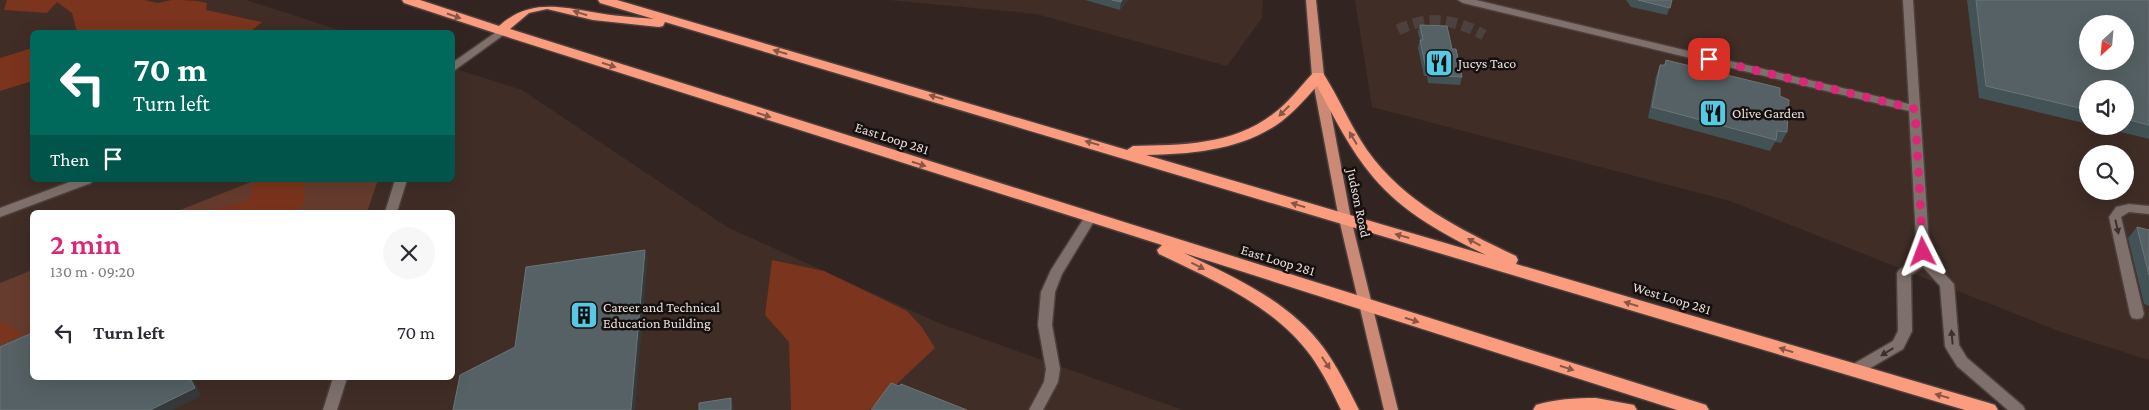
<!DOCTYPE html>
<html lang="en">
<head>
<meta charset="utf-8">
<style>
  :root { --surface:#fff; --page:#f7f7f7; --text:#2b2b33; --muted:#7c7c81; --accent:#db2777 }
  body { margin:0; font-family:"Crimson Pro",serif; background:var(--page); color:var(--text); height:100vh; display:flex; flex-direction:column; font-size:19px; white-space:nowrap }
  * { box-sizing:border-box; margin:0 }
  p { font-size:16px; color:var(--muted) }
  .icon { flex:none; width:28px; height:28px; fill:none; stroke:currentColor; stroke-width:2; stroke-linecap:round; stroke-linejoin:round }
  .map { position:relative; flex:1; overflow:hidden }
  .side { position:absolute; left:30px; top:210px; width:425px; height:170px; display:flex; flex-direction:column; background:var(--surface); border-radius:8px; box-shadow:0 5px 20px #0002 }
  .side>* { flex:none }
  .guide { position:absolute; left:30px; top:30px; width:425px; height:152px; border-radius:8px; box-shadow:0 5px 20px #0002; background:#00695c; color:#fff; overflow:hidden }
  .needle { width:32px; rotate:206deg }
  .controls { position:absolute; left:2079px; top:15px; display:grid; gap:10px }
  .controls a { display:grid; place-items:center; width:55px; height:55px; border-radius:50%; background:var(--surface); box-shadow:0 5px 20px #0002; font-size:25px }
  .pin { position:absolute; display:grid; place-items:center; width:42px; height:42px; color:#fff; margin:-21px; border-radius:10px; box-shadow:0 2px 8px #0006 }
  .me { position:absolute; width:55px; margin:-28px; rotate:357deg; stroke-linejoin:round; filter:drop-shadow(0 0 4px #0008) }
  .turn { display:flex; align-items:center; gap:18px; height:105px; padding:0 20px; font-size:22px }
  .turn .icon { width:65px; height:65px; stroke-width:2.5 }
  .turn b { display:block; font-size:35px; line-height:42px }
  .then { display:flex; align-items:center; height:48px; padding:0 20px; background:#0003; gap:10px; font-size:19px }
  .round { display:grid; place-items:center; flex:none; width:52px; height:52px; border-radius:26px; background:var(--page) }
  .summary { display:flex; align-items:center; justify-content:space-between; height:85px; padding:0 20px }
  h1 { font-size:30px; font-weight:600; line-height:38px; color:var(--accent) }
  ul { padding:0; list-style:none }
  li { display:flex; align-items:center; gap:15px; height:75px; padding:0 20px }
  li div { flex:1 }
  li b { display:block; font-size:19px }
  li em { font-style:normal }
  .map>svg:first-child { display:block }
</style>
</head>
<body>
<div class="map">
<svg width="2149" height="410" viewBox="0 0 2149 410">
  <rect width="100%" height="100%" fill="#322521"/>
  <path fill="#3f2d26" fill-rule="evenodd" d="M0,0H246L345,32H32V180H452L453,68L522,90L727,227L941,324L1183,410H0ZM32,212H452V378H32Z
    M889,0H1263L1262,18L1227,66L1036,14Z
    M1355,0H2149V360L2061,332L1730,201L1372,107ZM2088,24H2125V61H2088ZM2088,89H2125V126H2088ZM2088,154H2125V191H2088Z"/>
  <path fill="#663c2e" d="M256,180H378L367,212H175Z
    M32,270V345L0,359V283Z"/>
  <path fill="#7b341d" d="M7,0H145C162,5 157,2 172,0C184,0 196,0 207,3L206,10L262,22L250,32H77L72,13L57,2L47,13L4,10Z
    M32,48V81L0,91V58Z
    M256,180H304V204L294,212H204L248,201Z
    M772,260L824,271L907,311L921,326L935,348L869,410H791L789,342L765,315Z
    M0,321L23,334L0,344Z"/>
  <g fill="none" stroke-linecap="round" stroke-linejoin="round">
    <path stroke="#4d413d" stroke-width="11" stroke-dasharray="11 5.5" stroke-linecap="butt" d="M1398,30C1428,15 1455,19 1484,35"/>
    <g stroke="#4b403d" stroke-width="3">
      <path id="minor" d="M1458,0H1476L1909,104L1903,0H1913L1930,259L1954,284L1959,345L1967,358L2023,406L2025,410H2008L1957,366L1947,350L1945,346L1940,286L1923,267L1911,275L1912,331L1903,349L1860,374L1855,376L1850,374L1848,370L1850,366L1893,341L1898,331L1897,273L1899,270L1917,258L1909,111L1463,3Z
        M502,28L507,31L506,33L452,72V63Z
        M75,180H93L91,183L0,217V208Z
        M395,180H407L397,212H385Z
        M2129,204L2149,206V214L2129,212L2121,217L2144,314L2142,318L2137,319L2132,318L2130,314L2109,217L2116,207Z
        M1090,214L1096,218L1062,274L1055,292L1052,325L1060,369L1058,382L1043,410H1029L1044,382L1046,369L1038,325L1041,292L1051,270L1086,215Z
        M333,378H347L337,410H323Z"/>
    </g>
    <g stroke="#4b403d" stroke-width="3">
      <path id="major" d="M1306,0H1316L1324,76L1351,219L1398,410H1384L1339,219L1312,76Z"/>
    </g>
    <g stroke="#4b403d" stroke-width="3">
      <path id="highway" d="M402,0H420L499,26C528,0 556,6 592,12C612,16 633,17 654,19L600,3L598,0H617L1127,150L1133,146C1182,145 1233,145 1273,114C1288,103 1300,87 1313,73H1323C1339,98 1350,125 1367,150C1404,202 1459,229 1516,256L1518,260L1516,264L1989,403L1995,405L1998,410H1965L665,22L663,26L659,27L593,20L547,9L529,13L510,29L1700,403L1706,405L1709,410H1677L1184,253C1234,277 1289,301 1323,347C1337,366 1348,388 1359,410H1341C1332,391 1323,373 1311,356C1275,306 1213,280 1159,254L1157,250L1162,245L498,34L404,3ZM1317,86C1334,117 1350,150 1373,177C1403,213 1445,235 1486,255L1146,155C1193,154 1243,150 1282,121C1295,111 1306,98 1317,86Z
        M1596,398L1634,405L1637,410H1533L1536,405C1555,399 1576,398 1596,398Z"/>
    </g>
    <use href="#minor" fill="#7f706b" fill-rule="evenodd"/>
    <use href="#major" fill="#ca8a76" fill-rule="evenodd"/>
    <use href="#highway" fill="#fc9c7e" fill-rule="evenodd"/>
  </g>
  <path fill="#435255" d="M1085,0H1128L1120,10Z
    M1626,0H1672L1667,15L1631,7Z
    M1967,0H2149V139L2096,126H2125V89H2088V124L1979,98Z
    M1420,25L1452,49L1462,77L1460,85L1428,83L1427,76H1424L1418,48L1420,40L1418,32Z
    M1666,60L1780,96L1787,132L1781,143L1775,142L1770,151L1648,118L1656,76L1660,65H1664Z
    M2137,227L2149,230V306L2144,304L2128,238Z"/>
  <path fill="#35393a" d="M1122,0H1128L1120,10L1121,2Z
    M645,250L648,258L635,410H631Z
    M190,378H193L201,396L173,410H150Z
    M731,398L734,409V410H731Z"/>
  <path fill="#556164" stroke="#6c7577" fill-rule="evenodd" d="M1112,0H1122L1121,2Z
    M1638,0H1672L1670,8Z
    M1976,0H2149V125L2125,119V89H2088V110L1986,86ZM2088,24H2125V61H2088Z
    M1420,25L1447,26L1452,49H1456L1462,77L1430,75L1429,69H1426L1420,40H1423Z
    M1666,60L1780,88V96L1789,100L1787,132L1777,131L1776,140L1652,107L1660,65H1665Z
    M2137,227L2149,230V275Z
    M645,250L631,410H453L460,375L515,347L526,267Z
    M32,333V378H190L195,388L150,410H0V347Z
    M891,383L899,386L901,384L967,410H871Z
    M731,398V410H699V403Z"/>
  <defs><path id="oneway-solid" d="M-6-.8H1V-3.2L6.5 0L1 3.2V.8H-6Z" transform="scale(1.25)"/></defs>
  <g fill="#885646">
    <use href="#oneway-solid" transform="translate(580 13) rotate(-163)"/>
    <use href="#oneway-solid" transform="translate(454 16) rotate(19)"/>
    <use href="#oneway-solid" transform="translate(780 52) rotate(-164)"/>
    <use href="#oneway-solid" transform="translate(609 65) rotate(18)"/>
    <use href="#oneway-solid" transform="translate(936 97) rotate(-164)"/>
    <use href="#oneway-solid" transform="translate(1284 111) rotate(135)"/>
    <use href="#oneway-solid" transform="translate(764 115) rotate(18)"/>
    <use href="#oneway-solid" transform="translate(1353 138) rotate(-121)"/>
    <use href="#oneway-solid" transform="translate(1092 143) rotate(-164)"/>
    <use href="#oneway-solid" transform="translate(919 164) rotate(18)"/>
    <use href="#oneway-solid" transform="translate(1298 205) rotate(-163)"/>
    <use href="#oneway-solid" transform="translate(1402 236) rotate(-164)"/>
    <use href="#oneway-solid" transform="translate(1474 242) rotate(-151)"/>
    <use href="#oneway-solid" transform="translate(1198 266) rotate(27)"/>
    <use href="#oneway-solid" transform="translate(1631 304) rotate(-163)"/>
    <use href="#oneway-solid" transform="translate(1412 320) rotate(17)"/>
    <use href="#oneway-solid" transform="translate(1786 350) rotate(-163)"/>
    <use href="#oneway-solid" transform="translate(1326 363) rotate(56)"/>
    <use href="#oneway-solid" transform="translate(1567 368) rotate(17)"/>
    <use href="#oneway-solid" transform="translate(1942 396) rotate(-164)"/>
  </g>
  <g fill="#3a312f">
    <use href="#oneway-solid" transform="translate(2117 227) rotate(77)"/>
    <use href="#oneway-solid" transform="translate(1952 337) rotate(-95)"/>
    <use href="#oneway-solid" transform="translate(1887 352) rotate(149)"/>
  </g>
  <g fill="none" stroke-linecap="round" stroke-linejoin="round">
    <path stroke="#db2777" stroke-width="9" stroke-dasharray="0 16.2" d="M1709,59L1915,109L1923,252"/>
  </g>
  <defs>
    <g id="restaurant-square" transform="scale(1.4375)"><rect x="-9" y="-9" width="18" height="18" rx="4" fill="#57c9e2" stroke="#150f0e"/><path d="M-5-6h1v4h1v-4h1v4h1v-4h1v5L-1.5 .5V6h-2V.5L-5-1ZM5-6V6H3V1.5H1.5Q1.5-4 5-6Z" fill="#111"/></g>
    <g id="building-square" transform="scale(1.4375)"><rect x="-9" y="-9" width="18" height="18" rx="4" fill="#57c9e2" stroke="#150f0e"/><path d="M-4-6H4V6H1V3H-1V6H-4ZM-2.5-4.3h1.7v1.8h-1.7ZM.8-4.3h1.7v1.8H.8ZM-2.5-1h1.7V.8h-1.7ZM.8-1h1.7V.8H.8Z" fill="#111"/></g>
  </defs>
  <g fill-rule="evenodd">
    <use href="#restaurant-square" x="1439" y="63"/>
    <use href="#restaurant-square" x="1713" y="113"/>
    <use href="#building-square" x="584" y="315"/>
  </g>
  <g text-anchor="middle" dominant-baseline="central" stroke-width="5" stroke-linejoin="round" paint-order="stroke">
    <g font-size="14" fill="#e9e0dd" stroke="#150f0e" text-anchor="start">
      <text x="1458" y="63">Jucys Taco</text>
      <text x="1732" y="113">Olive Garden</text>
      <text x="603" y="307">Career and Technical<tspan x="603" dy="16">Education Building</tspan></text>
    </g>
    <g font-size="14" fill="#e9e0dd" stroke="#150f0e">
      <text transform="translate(892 138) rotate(18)">East Loop 281</text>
      <text transform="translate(1359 203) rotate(78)">Judson Road</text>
      <text transform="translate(1278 260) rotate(17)">East Loop 281</text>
      <text transform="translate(1672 298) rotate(17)">West Loop 281</text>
    </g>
  </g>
</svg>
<div class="controls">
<a><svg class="needle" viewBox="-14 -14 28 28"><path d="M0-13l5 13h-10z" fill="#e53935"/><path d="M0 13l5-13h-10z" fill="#7c7c81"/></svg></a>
<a><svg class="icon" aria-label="sound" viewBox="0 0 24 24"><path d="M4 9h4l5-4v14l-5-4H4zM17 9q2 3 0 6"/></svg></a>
<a><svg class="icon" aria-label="search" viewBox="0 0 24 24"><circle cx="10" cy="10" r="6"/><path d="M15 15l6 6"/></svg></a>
</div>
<div class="pin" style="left:1709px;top:59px;background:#d93025"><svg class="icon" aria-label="arrive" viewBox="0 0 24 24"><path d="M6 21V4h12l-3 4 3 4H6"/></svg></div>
<svg class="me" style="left:1923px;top:252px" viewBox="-20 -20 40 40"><path d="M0-17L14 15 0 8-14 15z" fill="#db2777" stroke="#fff" stroke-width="4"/></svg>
<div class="guide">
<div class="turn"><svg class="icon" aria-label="left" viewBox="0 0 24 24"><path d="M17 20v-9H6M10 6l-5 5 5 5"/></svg><div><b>70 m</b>Turn left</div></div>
<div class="then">Then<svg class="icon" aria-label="arrive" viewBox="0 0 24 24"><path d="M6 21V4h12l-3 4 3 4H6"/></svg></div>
</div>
<section class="side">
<div class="summary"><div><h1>2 min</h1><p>130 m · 09:20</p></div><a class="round"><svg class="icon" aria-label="close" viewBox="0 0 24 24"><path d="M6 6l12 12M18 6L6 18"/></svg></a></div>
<ul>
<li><svg class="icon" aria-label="left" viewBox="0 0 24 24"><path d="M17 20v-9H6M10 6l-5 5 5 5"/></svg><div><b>Turn left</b></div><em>70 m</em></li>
</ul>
</section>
</div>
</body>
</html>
